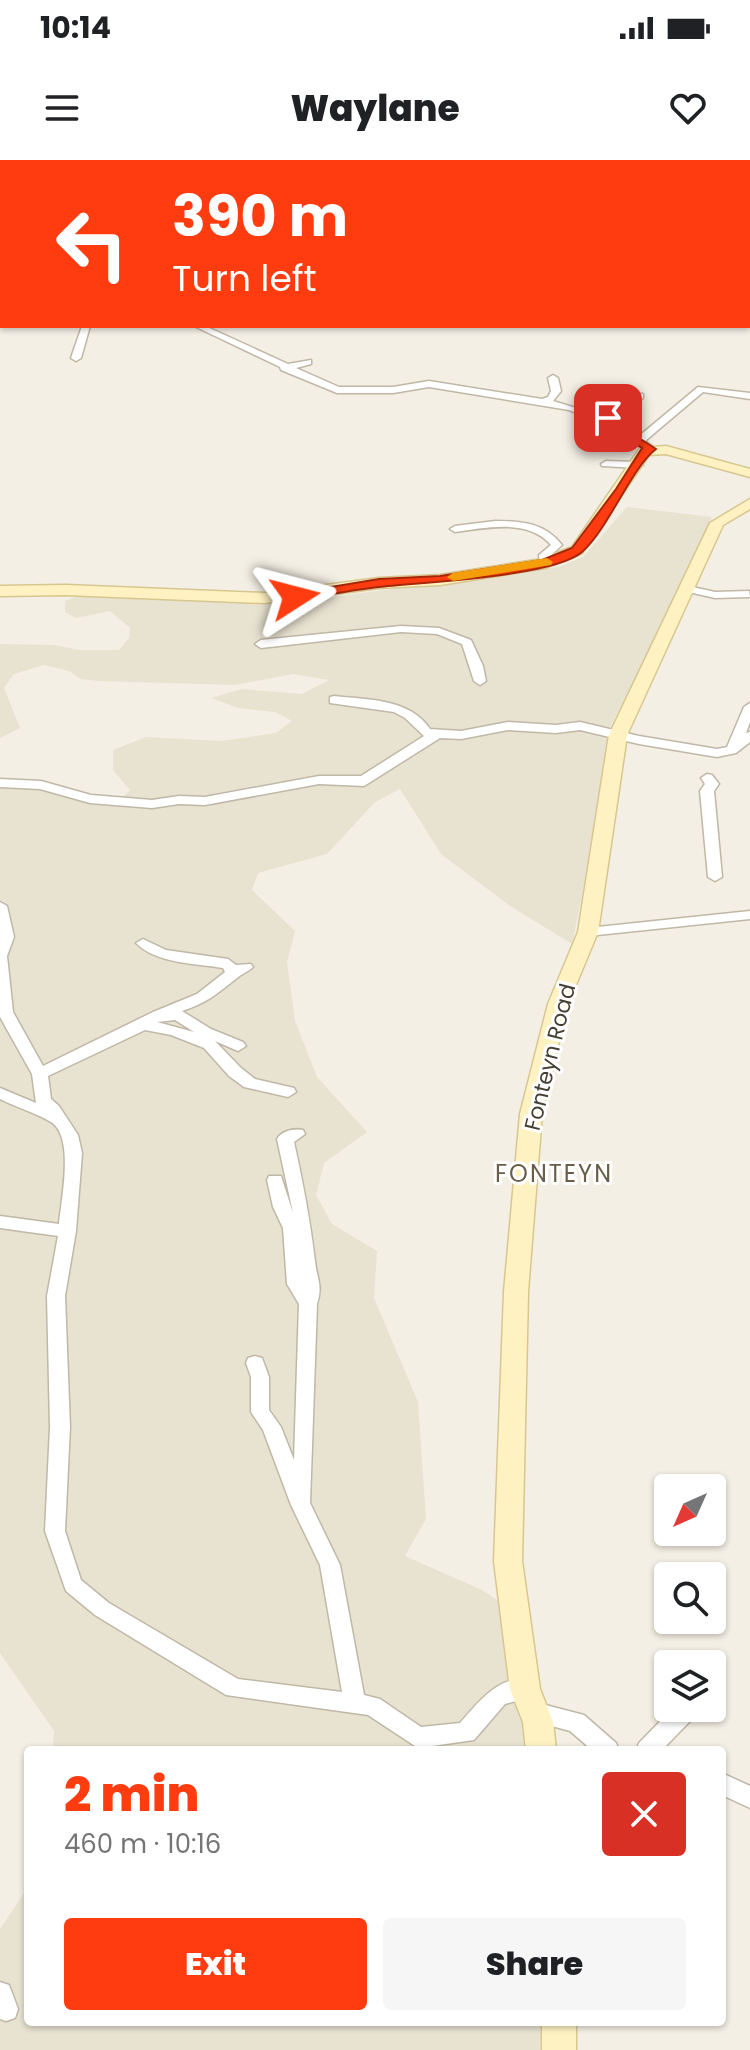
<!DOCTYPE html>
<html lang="en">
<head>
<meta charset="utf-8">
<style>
  :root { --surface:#fff; --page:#f6f6f6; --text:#202124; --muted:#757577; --accent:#ff3c0f }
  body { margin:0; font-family:Poppins,sans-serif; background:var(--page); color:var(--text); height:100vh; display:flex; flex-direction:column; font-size:30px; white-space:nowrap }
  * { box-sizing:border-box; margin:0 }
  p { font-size:26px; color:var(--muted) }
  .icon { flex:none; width:44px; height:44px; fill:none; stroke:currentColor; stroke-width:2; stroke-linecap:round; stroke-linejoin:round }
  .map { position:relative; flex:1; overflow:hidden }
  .sheet { position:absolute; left:24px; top:1586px; width:702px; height:280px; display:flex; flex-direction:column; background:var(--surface); border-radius:8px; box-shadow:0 2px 6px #0004 }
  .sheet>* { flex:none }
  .guide { position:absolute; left:0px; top:0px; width:750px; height:168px; box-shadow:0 2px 6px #0004; background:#ff3c0f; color:#fff; overflow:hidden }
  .needle { width:52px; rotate:225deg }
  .fabs { position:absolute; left:654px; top:1314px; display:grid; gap:16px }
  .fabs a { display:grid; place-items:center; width:72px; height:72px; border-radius:8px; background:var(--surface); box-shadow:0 2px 6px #0004; font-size:40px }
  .pin { position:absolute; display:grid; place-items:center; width:68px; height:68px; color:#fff; margin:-34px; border-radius:16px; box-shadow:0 4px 12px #0006 }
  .me { position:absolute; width:88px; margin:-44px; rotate:81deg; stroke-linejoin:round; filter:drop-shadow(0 0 6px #0008) }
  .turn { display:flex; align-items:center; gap:28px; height:168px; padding:0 40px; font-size:36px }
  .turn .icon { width:104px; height:104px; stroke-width:2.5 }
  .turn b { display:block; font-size:56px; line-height:68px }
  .round { display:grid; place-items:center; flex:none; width:84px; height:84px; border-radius:8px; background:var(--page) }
  .head { display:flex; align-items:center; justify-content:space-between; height:136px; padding:0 40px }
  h1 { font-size:48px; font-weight:800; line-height:60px; color:var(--accent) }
  .primary-button { display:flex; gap:16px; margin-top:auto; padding:16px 40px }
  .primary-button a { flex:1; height:92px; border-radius:8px; background:var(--accent); color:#fff; font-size:32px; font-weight:800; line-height:92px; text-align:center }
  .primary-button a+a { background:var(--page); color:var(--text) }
  .status { display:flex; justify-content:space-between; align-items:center; height:56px; padding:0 40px; background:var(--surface); direction:ltr }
  .status svg { height:22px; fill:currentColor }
  header { display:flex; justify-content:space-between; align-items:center; height:104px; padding:0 40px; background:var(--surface); font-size:36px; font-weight:800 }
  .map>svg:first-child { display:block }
</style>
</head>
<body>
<div class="status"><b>10:14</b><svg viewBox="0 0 49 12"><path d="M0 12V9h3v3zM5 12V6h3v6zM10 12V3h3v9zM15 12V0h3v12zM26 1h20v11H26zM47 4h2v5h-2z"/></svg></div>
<header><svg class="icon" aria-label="menu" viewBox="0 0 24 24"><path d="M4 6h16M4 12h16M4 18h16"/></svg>Waylane<svg class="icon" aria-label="heart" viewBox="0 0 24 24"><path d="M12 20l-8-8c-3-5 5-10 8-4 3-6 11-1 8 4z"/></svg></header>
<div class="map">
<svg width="750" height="1890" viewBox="0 0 750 1890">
  <rect width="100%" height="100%" fill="#f4efe4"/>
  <path fill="#e8e2d1" d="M627,347L712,357L677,437L610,567L596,668L572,784L510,746L441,694L400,629L375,642L327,694L258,713L252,730L295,771L287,802L295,861L317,917L367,972L324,1003L316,1035L332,1064L377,1091L374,1138L418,1242L426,1359L405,1396L482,1430L515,1452L526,1590H53L54,1571L0,1493V625L61,631L101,642L121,639L130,630L113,610V590L146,577L221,581L276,573L292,561L275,552L238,548L211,538L242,529L302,534L329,520L293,514L235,525L99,521L81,519L69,511L44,505L14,514L4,528L20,568L0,578V484L54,485L79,490H119L129,478L130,468L110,451L76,458L65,452V441L78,436L301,441L559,407L583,397Z
    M28,1727V1862H541L540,1890H0V1769Z"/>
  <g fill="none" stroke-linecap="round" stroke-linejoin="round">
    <g stroke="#c0b8a6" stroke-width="3">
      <path id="street" d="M748,105H750V110H748Z
        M748,118H750V122H748Z
        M82,166H90L81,198L76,201L71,198Z
        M194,166H205L288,204L311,200V204L296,208L339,227H393L429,221L542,239L548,237L551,231L548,218L553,215L558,218L561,231L553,241L602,256L611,247L585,237V233L626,244L637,234H643V238L631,249H619L609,259L638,277L698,227L750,233V239L703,232L645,281L656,289L651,292L600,262L569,250L429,227L393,233H337L281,210L280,207Z
        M606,301L638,302L643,305L638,308L602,306L601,304Z
        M495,361C522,361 545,363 562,385L550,396V403L545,406L540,403L539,395L551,385C528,358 486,368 455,372L450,369L455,366Z
        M688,426L715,432L749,431L750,437L715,438L684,431L682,429Z
        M401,466L439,468L471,480L483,506L486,521L480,525L474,521L462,484L437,474L401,472L261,488L255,484L261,480Z
        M334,536C368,540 409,538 430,569L461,571L508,562L556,565L580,562L639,576L717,589L727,587L744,547L750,543V562L746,573L750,572V582L736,593L717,597L639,584L580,570L556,573L508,570L461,579L440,578L364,626L319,624L205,645L179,644L152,648L90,643L40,629L0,627V619L41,621L91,635L152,640L179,636L205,637L319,616H361L424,576L405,558L394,552L330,543V537Z
        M707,614L712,615L719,624L714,631L722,717L715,721L708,717L700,631L705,624L701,618Z
        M0,742L7,746L14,777L7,796L13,852L43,906L153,852L197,834L225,812L223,808C194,803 157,804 136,783L143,779L166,790L228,799L236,805L251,804L253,807C249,811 243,813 237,818C216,834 209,842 182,851L211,869L243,882L246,886L238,891L215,881L241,908L255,919L294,928L296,932L288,937L244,927L229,916L204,888L171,875L145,870L48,916L51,939L59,946L78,975L82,993L76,1071L65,1136L70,1267L65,1371L81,1420L109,1443L238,1519L342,1532L320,1405L291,1345L263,1270L251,1252V1217L246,1203L248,1198L255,1196L262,1198L269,1217V1250L281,1267L294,1300L299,1144L287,1124L283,1068L273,1047L267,1020L269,1016H281L293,1053L277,979C281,971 294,968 303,970L305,974L294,982C303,1022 310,1060 315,1101C317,1120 323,1125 317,1144L310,1343L340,1405L364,1535L380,1539L421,1567L460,1563C478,1543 502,1510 533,1522L536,1529L533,1536L505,1544L474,1580L418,1588L368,1555L226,1535L95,1455L66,1431L45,1371L50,1267L47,1136L58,1076L0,1068V1056L59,1064C61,1040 75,977 51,962C36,953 16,947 0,939V928L36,943L32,914L0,857ZM175,860L194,872L157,862Z
        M750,751V759L588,776L581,772L588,768Z
        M702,1492L709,1495L712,1504H690L695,1495Z
        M534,1542L584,1555L616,1583L619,1590H592L570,1571L526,1559L523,1552L526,1545Z
        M673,1548H699L696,1555L662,1590H636L639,1583Z
        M722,1613L750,1626V1648L722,1635Z
        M0,1822L9,1825L18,1849L15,1858L6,1861L0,1859Z"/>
    </g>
    <g stroke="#d7c78f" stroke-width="3">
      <path id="secondary" d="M666,286L750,309V317L666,294L649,295L582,393L545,408L440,425L379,428L265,443L66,435L0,436V426L66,425L265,433L379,418L440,415L542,399L572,387L640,288Z
        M750,339V349L723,365L627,575L598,772L568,844L542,954L528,1132L522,1401L540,1529L553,1562L556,1590H526L523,1562L510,1529L494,1401L504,1132L520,954L548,844L578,772L609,575L710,363Z
        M542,1862H576V1890H542Z"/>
    </g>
    <use href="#street" fill="#fff" fill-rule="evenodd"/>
    <use href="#secondary" fill="#fff2c2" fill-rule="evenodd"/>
  </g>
  <path fill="#ff3c0f" stroke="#a6270a" stroke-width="2" d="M604,255H612L611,260L656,289C631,308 609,368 582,392C553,417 421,422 379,427C351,430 323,436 295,440L288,437L295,433L379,419L440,416L542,400L572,388L616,329L642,288L599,262V257Z"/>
  <path fill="#f59e0b" d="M547,398L553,402L551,405L453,421L447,417L453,413Z"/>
  <g text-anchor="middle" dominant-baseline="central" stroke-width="6" stroke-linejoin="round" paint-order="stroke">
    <g font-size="22" fill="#463f33" stroke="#fff">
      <text transform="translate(550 897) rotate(-76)">Fonteyn Road</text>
    </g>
    <g font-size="24" letter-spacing="2" fill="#6a5e49" stroke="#fff">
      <text x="554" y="1013">FONTEYN</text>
    </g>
  </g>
</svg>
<div class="fabs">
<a><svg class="needle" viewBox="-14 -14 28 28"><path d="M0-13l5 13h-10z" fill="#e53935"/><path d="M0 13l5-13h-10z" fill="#757577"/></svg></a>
<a><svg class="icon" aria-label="search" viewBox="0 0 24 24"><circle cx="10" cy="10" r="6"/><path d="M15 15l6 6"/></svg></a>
<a><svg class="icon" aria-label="layers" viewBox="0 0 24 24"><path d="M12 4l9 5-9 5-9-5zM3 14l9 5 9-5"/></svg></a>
</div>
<div class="pin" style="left:608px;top:258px;background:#d93025"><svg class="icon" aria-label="arrive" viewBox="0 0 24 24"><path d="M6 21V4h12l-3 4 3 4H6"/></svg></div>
<svg class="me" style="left:295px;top:437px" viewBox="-20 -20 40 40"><path d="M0-17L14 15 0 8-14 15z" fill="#ff3c0f" stroke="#fff" stroke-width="4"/></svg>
<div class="guide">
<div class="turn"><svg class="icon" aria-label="left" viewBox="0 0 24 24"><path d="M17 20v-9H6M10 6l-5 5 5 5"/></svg><div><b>390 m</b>Turn left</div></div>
</div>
<section class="sheet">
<div class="head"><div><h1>2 min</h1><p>460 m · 10:16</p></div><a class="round" style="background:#d93025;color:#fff"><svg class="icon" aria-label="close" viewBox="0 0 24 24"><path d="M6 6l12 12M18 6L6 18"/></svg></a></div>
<div class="primary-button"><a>Exit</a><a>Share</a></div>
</section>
</div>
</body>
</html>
